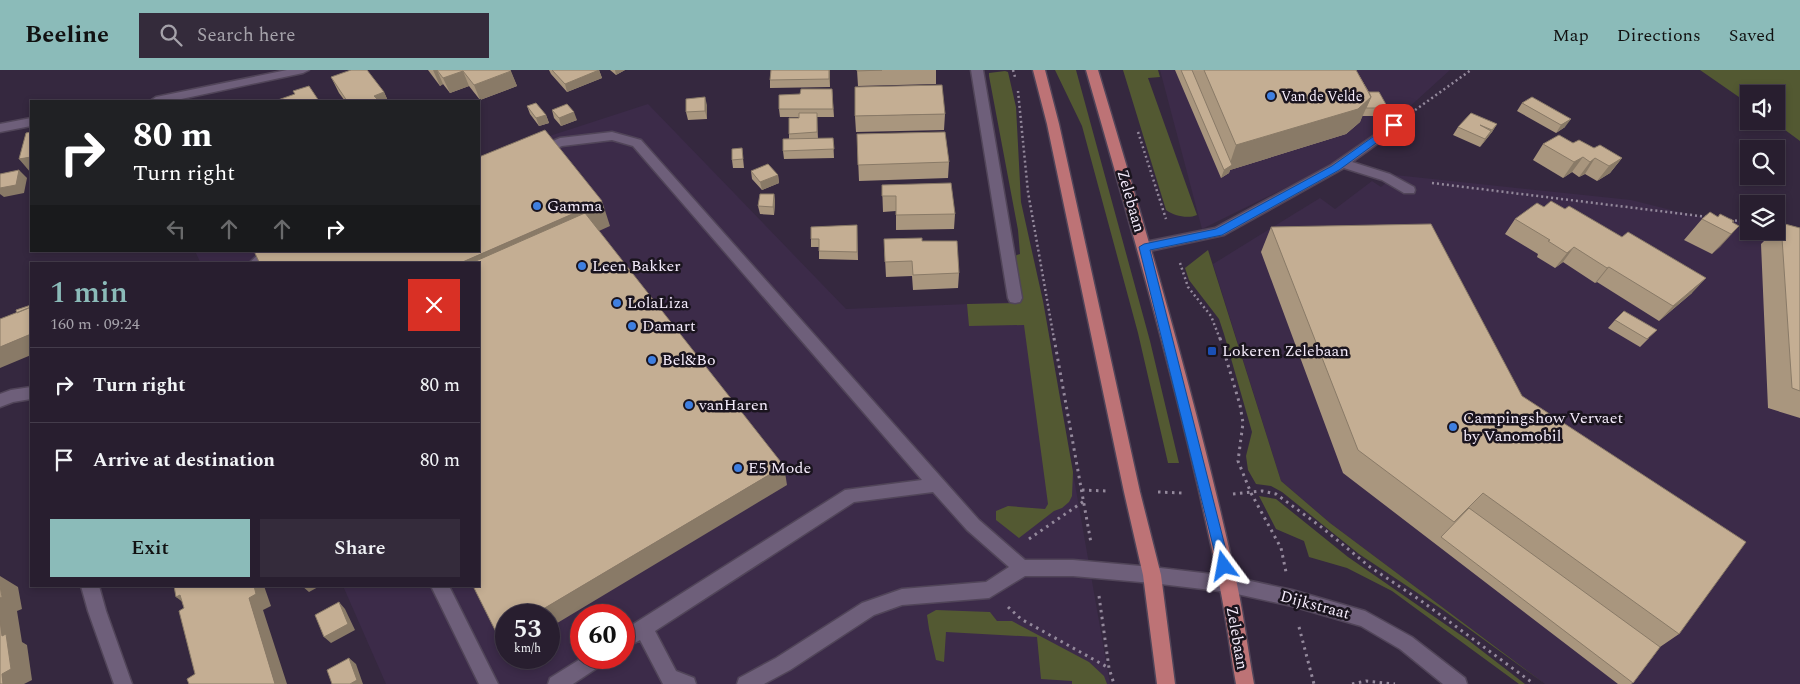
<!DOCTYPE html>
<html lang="en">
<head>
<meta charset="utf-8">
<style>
  :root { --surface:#281e2f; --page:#342b3b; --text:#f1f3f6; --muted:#a5a2aa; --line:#443c4b; --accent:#8bbbb9 }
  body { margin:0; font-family:Spectral,serif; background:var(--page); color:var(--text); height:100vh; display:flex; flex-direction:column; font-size:19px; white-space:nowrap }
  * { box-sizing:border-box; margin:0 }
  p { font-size:16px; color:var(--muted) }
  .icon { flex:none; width:28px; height:28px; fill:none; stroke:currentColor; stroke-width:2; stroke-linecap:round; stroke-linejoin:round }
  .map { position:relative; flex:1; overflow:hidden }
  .details { position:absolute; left:30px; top:192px; width:450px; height:325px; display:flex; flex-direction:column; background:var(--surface); border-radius:0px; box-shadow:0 2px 8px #0003,0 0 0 1px var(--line) }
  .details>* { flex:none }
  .top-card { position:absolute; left:30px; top:30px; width:450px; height:152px; border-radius:0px; box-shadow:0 2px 8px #0003,0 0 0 1px var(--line); background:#202124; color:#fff; overflow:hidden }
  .buttons { position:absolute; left:1740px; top:15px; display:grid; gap:10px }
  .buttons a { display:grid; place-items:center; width:45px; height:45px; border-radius:0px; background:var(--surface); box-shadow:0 2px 8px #0003,0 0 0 1px var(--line); font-size:25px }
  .speed { position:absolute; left:495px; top:534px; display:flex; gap:10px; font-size:25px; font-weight:700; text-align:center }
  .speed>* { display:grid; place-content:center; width:65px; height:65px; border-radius:50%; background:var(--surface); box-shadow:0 2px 8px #0003,0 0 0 1px var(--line); line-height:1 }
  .speed small { font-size:12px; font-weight:400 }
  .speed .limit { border:8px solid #d22; background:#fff; color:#111 }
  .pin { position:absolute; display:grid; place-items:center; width:42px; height:42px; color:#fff; margin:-21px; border-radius:10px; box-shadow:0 2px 8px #0006 }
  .me { position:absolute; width:55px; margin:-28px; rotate:347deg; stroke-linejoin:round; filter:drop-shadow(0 0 4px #0008) }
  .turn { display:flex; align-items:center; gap:18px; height:105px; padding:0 20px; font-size:22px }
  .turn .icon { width:65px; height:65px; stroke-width:2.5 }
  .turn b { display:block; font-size:35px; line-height:42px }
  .lanes { display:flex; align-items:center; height:48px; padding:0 20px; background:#0003; justify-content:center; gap:25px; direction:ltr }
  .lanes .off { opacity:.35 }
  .round { display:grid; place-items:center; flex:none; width:52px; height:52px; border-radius:0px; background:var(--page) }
  .head { display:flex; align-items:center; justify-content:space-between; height:85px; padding:0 20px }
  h1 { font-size:30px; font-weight:600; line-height:38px; color:var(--accent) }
  .primary-button { display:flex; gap:10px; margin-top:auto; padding:10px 20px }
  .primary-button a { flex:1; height:58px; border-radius:0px; background:var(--accent); color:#111; font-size:20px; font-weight:600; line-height:58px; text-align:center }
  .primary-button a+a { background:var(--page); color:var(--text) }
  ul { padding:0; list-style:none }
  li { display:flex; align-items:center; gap:15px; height:75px; padding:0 20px; border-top:1px solid var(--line) }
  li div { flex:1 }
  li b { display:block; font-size:19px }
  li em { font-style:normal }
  header { display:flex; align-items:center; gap:30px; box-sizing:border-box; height:70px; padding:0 25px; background:var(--accent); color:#111 }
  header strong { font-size:24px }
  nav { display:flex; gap:28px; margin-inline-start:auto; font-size:18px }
  .search { width:350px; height:45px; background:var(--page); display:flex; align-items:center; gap:12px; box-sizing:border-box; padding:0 18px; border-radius:0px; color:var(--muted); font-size:19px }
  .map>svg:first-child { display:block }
</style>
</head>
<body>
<header>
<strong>Beeline</strong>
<div class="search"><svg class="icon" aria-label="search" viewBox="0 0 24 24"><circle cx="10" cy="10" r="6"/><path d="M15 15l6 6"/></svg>Search here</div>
<nav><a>Map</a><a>Directions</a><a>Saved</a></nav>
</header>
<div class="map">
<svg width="1800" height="614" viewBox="0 0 1800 614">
  <rect width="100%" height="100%" fill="#35283f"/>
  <path fill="#3c2b49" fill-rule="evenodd" d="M1160,0H1450L1384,60L1316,103L1202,159Z
    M648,34L846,239L1043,231L1110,614H386L343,516H479V194H201L195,181H479V89ZM506,545H549V588H506ZM581,545H624V588H581Z
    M1395,105L1631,130L1695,146L1749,152V161H1776V155L1800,158V614H1545L1330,453L1281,411L1213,194L1320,128L1335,139L1372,111L1381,117Z"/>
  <path fill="#535932" d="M1055,0H1076L1150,271L1179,393H1168L1138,263L1082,56Z
    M1123,0H1158L1160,7L1148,8L1197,145C1188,149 1174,146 1166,140Z
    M1700,0H1800V71L1773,51H1776V24H1749V34Z
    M1005,1L1008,2L1016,37L1021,132L1043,231L1073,402L1072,426L1069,432L1062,438L1054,441L1019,468L996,450V441L1008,436L1045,439L1048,434L1024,255L969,256L967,234L1021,233L1014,186L1020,184L1018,160L989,6V3Z
    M1208,180L1281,411L1330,453L1545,614L1443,540L1359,484L1282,422L1271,416L1256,414L1248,400L1246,386L1252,362L1224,264L1219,249L1189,210L1185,198Z
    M1259,426L1276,429L1348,487L1468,570L1525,614H1519L1392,521L1347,498L1309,487L1304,471L1276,459Z
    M936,540L990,542L997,551H1012L1089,592L1104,606L1107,614H1072V611L1041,609L1037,567L946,562L944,592L936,590L929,559L927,545Z"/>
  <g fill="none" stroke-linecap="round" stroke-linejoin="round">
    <g stroke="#514559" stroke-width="3">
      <path id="service" d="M1395,51L1401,55L1399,58L1352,92L1390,104L1414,117L1415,120L1414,123H1404L1382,110L1344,98L1224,165L1145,182L1140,180L1138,177L1140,174L1145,172L1215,158L1331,95Z
        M612,62L641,70L979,450L1025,490H1073L1152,497L1158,499L1161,505L1158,511L1152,513L1073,506H1025L989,528L902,535L874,545L790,600L764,614H737L739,608L776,588L862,533L902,519L986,512L1009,497L967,460L933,422L854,432L655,561L676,601L694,608L696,614H663L640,570L624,579V560L845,420L922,410L633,76L612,70L562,76L538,86L532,82L534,79L560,68Z
        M262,181H278L264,194H248Z
        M431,516H449L498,614H479Z
        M582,588H606L603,594L573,614H548L550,608Z"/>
    </g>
    <g stroke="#514559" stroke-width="3">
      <path id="minor" d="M287,0H309L303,3L172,31H150L156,27Z
        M971,0H983L1022,228L1020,232L1015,233L1010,232L1008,228Z
        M31,48V56L0,62V54Z
        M31,317V329L13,332L0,337V324L11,320Z
        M81,516H99L106,541L132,614H114L88,541Z"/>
    </g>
    <g stroke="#514559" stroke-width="3">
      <path id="tertiary" d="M1152,497L1228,506L1292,520L1365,541L1412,567L1465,608L1467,614H1443L1400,579L1361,556L1292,536L1228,522L1152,513L1146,511L1143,505L1146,499Z"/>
    </g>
    <g stroke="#514559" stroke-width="3">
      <path id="primary" d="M1033,0H1045L1059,54L1140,422L1161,505L1175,614H1157L1143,505L1124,422L1047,54Z
        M1086,0H1098C1149,170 1199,340 1237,514C1244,547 1248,581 1254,614H1236C1230,580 1226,546 1219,513C1184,340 1135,170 1086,0Z"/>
    </g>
    <path stroke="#94899c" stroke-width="2.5" stroke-dasharray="2 3" stroke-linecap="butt" d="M1013,0L1015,7
      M1018,21L1028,122L1054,269
      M1411,43L1471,0
      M1138,62L1166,149
      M1432,113L1708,147
      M1730,150L1749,152
      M1180,193L1188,217L1211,246L1220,269"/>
    <path stroke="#94899c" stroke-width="3" stroke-dasharray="2.5 4.5" stroke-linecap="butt" d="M1054,268L1091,473
      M1220,268L1240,335L1243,353L1238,391L1251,423L1281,478L1286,502
      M1082,420L1107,421
      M1158,422L1182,423
      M1233,424L1262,421L1276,424L1320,456L1370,497L1420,530L1534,614
      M1029,469L1084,431
      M1099,526L1109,598L1114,614
      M1008,537L1021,549L1109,598
      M1299,557L1314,614
      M1352,614L1366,611L1395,614"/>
    <use href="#service" fill="#6e5f7a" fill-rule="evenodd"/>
    <use href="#minor" fill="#6e5f7a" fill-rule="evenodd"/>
    <use href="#tertiary" fill="#6e5f7a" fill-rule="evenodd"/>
    <use href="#primary" fill="#bd7376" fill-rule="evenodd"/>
  </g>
  <path fill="#a9967e" d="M428,0H510L517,16L480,30L469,16L450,23L443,14L440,16Z
    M549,0H599L602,8L567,22L551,4Z
    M610,0H625L616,5Z
    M771,0H830V17L770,18V10Z
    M857,0H936V14L858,16Z
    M1175,0H1356L1369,22L1388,38L1384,46H1362L1360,52L1346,64L1230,100L1229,103L1221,108Z
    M331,7L384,22L388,31H345L339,23Z
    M832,19L834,47H817L818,69L833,68L834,88L784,89L783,81L789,69V64L799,47H780L779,39L800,24Z
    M1522,33L1565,57L1556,63L1517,41Z
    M707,35V49L688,50L686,42Z
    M527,36L546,45L549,53L539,56L530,44Z
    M552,40L577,50L561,56L554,48Z
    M945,44L944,60L856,62L855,46Z
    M1497,54L1492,62L1480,77L1453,65L1458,57Z
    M857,64L949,92L948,108L859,111Z
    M1573,73L1594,78L1622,88L1610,103L1597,111L1585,104L1579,107L1572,102L1563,108L1533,90L1543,74Z
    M742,78L744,98H733L732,90Z
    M751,101L778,105L779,113L762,120L752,109Z
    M882,115L955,144L954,159L896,160V141L883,142Z
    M774,124L775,132L774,145L760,144L758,136Z
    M1718,147L1739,156L1712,184L1684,170L1702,149Z
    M1515,149L1692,223L1659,251L1597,212L1595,213L1563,192L1555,198L1537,187L1538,184L1505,164Z
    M1781,153L1800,158V348L1768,338L1761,174L1774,161H1776V158Z
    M857,155L858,190L819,189V177H811V169Z
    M1271,157L1522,326L1679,564L1660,577L1633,613L1631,614H1618L1343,403L1261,182Z
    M884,169L922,171L959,203L958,218L913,220L912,206L886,207Z
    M1615,250L1649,268L1640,277L1608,258Z"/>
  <path fill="#897a67" d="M433,0H437L443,14L440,16Z
    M599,0L602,8L567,22L565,14Z
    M615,0H625L616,5Z
    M829,0H830V17L829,9Z
    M463,1L469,16L450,23L443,8Z
    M511,1L517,16L480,30L474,15Z
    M384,22L388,31H373L374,26Z
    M705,27L707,35V49L705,41Z
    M1371,27L1360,52L1346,64L1230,100L1229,103L1221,108L1224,100L1229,96L1236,75Z
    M574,42L577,50L561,56L559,48Z
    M546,45L549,53L539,56L536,48Z
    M1571,49L1565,57L1556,63L1561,55Z
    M1497,54L1492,62L1480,77L1485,69Z
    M31,87V103L19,89Z
    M1583,87L1572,102L1563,108L1574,92Z
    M1595,88L1585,104L1579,107L1590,92Z
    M1622,88L1610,103L1597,111L1609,96Z
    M19,100L27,108L24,123L4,127L0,124V118Z
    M778,105L779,113L762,120L760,112Z
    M774,124L775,132L774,145L773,137Z
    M602,131L610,156L479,215V194H458Z
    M1739,156L1720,177L1712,184L1731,164Z
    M1574,177L1563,192L1555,198L1567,183Z
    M1609,197L1597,212L1595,213L1607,198Z
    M1706,208L1692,223L1659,251L1673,236Z
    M31,264V285L0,298V277Z
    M784,396L787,415L549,558V545H533Z
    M0,506L18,517L22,539L17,541L22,572L27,575L32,610L24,614H3L2,604V566L0,550Z
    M254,516H264L271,536L263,540L287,614H275L249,528Z
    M302,516H320L309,522Z
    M180,525L192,539L176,527Z
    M339,532L345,539L355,560L331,573L324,567Z
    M506,561V576L498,566Z
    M349,588L356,594L363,614H350Z"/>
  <path fill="#c4ae93" stroke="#897a67" d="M351,0H367L384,22L374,26L378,30L373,31H347L331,7Z
    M437,0H510L511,1L474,15L463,1L443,8Z
    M552,0H599L565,14Z
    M771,0H829V9L770,10Z
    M857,0H882L857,1Z
    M1181,0H1192L1232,95L1224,100Z
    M1204,0H1356L1371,27L1358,39L1236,75Z
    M942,15L945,44L855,46V17Z
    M309,16L319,31H275L295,24L293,21Z
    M801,19H832L833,39H779V25L800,24Z
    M1369,22H1379L1388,38H1366L1371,27Z
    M705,27V41L686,42V29Z
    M1532,27L1571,49L1561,55L1522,33Z
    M536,33L546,45L536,48L527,36Z
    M567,34L574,42L559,48L552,40Z
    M799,43H817V62L789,64V48H799Z
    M1471,43L1497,54L1492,60L1480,55L1491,61L1485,69L1458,57Z
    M545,60L602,131L458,194H260L254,181H479V87Z
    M31,62V87L19,89L26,63Z
    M945,62L949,92L858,95L857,64Z
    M1559,65L1573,73L1579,70L1594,78L1600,75L1622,88L1609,96L1595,88L1590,92L1583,87L1574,92L1543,74Z
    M833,68L834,79L783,81V69Z
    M742,78L743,89L732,90V79Z
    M768,94L778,105L760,112L751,101Z
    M19,100L16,115L0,118V104Z
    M951,113L955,144L896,145V126H882V115Z
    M760,124H774L773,137L758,136Z
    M1551,131L1565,139L1569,136L1622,167L1628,162L1706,208L1673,236L1609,197L1607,198L1574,177L1567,183L1548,171L1550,170L1515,149L1537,133L1544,137Z
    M1710,142L1718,147L1720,144L1734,151L1732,152L1739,156L1731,164L1702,149Z
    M585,143L784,396L533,545H506V561L498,566L473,516H479V194H469Z
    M1781,153L1800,158V321L1792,318Z
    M1431,154L1522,326L1746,472L1679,564L1483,423L1454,452L1358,380L1271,157Z
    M857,155V182L819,181V169H811V157Z
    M922,168V171H957L959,203L913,205L912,191L885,192L884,169Z
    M31,235V237L17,243L16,240Z
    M31,237V264L0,277V249Z
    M1624,241L1657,260L1647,269L1615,250Z
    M1469,438L1660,577L1633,613L1441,467Z
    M0,516L2,527L0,528Z
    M174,516H254L256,524L249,528L275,614H189L187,609L195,604L179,541L184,538L180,525L176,527Z
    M339,532L348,554L324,567L315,545Z
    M0,550L2,566L6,564L11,599L2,604L3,614H0Z
    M349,588L357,610L350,614H332L327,600Z"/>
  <path fill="#1a73e8" stroke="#114b97" d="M1394,52L1399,55L1398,57L1339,100L1222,165L1150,180L1230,496L1228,500L1224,502L1219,500L1139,177L1144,174L1216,159L1332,96Z"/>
  <g fill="#3f7fe0" stroke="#1a141e" stroke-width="2">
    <circle cx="1271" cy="26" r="5"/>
    <circle cx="537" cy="136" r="5"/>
    <circle cx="582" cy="196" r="5"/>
    <circle cx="617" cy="233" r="5"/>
    <circle cx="632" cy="256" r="5"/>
    <circle cx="652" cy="290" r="5"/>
    <circle cx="689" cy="335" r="5"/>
    <circle cx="1453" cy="357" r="5"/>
    <circle cx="738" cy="398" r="5"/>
  </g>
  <rect fill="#1a4fb4" stroke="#1a141e" stroke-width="2" x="1207" y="276" width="10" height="10" rx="2.5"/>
  <g text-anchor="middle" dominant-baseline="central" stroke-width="5" stroke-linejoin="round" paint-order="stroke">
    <g font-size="14" fill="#f5ecfc" stroke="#1a141e" text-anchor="start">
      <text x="1281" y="26">Van de Velde</text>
    </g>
    <g font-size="16" fill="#f5ecfc" stroke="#1a141e">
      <text transform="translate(1131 131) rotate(74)">Zelebaan</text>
      <text transform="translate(1315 535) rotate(15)">Dijkstraat</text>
      <text transform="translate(1237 568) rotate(80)">Zelebaan</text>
    </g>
    <g font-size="16" fill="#f5ecfc" stroke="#1a141e" text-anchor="start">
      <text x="547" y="136">Gamma</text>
      <text x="592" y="196">Leen Bakker</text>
      <text x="627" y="233">LolaLiza</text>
      <text x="642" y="256">Damart</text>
      <text x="1222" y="281">Lokeren Zelebaan</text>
      <text x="662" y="290">Bel&amp;Bo</text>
      <text x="699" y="335">vanHaren</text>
      <text x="1463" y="348">Campingshow Vervaet<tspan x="1463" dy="18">by Vanomobil</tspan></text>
      <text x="748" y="398">E5 Mode</text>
    </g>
  </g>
</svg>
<div class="buttons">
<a><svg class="icon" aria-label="sound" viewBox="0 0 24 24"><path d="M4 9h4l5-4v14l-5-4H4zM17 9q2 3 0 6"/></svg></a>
<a><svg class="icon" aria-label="search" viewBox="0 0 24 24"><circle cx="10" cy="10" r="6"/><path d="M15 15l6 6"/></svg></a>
<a><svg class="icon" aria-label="layers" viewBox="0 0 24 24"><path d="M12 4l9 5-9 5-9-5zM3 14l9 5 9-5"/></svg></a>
</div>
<div class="speed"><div>53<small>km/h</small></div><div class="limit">60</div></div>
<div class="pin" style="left:1394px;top:55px;background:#d93025"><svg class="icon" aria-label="arrive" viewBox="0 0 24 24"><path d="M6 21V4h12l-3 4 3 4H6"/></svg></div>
<svg class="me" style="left:1224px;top:496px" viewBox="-20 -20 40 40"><path d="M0-17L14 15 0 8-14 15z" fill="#1a73e8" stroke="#fff" stroke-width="4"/></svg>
<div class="top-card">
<div class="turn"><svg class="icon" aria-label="right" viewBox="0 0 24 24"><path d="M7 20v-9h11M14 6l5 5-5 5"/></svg><div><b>80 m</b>Turn right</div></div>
<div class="lanes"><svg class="icon off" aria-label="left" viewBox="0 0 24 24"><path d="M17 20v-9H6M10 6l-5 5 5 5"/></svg><svg class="icon off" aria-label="ahead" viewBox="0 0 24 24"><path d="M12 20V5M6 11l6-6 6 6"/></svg><svg class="icon off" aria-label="ahead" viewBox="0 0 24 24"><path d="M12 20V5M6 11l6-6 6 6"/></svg><svg class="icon" aria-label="right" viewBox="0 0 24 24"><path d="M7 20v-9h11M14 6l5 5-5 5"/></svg></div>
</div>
<section class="details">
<div class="head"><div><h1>1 min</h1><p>160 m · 09:24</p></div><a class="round" style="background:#d93025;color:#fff"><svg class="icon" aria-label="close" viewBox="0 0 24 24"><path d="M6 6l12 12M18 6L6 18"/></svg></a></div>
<ul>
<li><svg class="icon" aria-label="right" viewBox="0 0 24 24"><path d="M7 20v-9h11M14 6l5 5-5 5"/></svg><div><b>Turn right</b></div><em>80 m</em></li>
<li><svg class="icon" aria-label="arrive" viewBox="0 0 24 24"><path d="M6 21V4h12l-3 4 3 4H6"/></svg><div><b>Arrive at destination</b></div><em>80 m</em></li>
</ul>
<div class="primary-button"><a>Exit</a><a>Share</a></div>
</section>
</div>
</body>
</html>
